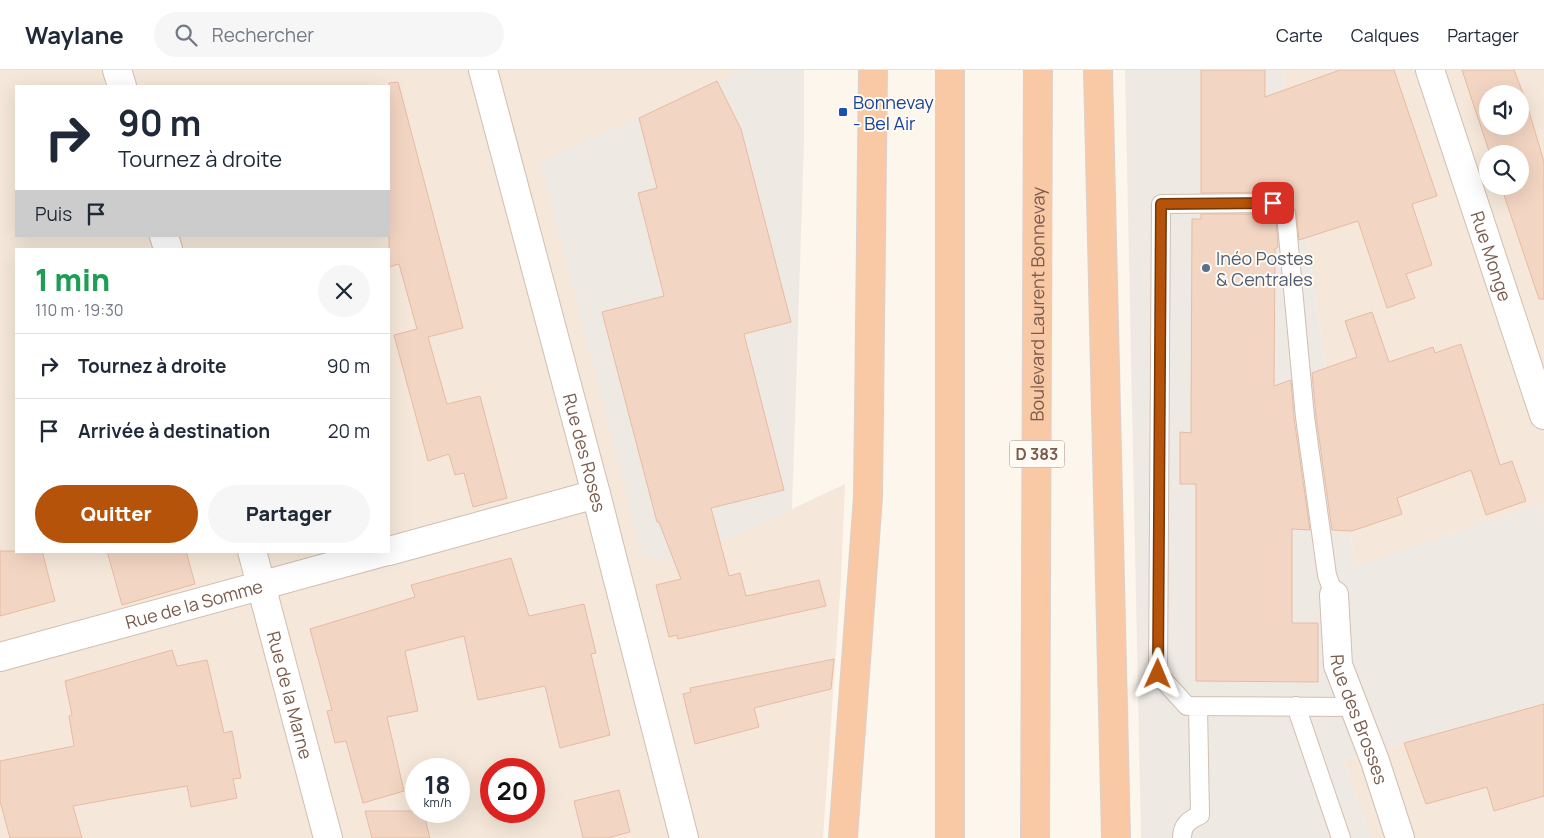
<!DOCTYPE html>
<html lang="fr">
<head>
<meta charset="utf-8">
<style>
  :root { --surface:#fff; --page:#f6f6f7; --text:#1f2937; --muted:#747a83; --line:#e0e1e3; --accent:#b45309 }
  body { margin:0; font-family:Manrope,sans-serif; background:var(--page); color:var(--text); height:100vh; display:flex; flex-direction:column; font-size:19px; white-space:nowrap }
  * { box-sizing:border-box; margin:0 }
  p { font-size:16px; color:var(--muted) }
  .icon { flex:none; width:28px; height:28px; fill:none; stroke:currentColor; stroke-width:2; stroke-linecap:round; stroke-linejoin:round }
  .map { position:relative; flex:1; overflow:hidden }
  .panel { position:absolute; left:15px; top:178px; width:375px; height:305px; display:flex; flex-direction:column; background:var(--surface); border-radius:0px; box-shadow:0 5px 20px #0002 }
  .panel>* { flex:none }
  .guide { position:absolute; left:15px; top:15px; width:375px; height:152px; border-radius:0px; box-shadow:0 5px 20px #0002; background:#fff; color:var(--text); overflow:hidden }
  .controls { position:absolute; left:1479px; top:15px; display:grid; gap:10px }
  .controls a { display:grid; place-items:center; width:50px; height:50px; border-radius:50%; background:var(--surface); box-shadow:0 5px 20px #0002; font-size:25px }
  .speed { position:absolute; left:405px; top:688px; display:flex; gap:10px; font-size:25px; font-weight:700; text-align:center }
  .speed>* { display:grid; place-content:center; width:65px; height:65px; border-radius:50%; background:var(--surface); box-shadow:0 5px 20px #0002; line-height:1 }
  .speed small { font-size:12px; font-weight:400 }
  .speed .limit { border:8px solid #d22; background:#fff; color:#111 }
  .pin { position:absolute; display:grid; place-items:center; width:42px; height:42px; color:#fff; margin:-21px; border-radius:10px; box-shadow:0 2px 8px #0006 }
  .me { position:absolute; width:55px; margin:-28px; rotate:1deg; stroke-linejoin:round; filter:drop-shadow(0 0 4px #0008) }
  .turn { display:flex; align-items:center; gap:18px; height:105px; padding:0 20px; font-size:22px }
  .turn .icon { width:65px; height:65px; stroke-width:2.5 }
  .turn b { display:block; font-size:35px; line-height:42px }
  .then { display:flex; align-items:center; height:48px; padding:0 20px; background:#0003; gap:10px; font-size:19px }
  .round { display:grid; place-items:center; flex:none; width:52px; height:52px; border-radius:26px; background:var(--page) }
  .overview { display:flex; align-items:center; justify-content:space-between; height:85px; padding:0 20px }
  h1 { font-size:30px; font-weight:800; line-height:38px; color:#1e9e55 }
  .action { display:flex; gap:10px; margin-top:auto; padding:10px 20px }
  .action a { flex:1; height:58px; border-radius:30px; background:var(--accent); color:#fff; font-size:20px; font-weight:800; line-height:58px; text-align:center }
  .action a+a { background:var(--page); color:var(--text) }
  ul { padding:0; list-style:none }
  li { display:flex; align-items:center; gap:15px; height:65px; padding:0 20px; border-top:1px solid var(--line) }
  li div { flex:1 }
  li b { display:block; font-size:19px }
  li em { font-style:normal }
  header { display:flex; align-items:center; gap:30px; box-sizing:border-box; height:70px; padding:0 25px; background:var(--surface); border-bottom:1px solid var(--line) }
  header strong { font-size:24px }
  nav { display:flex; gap:28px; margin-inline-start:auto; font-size:18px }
  .search { width:350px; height:45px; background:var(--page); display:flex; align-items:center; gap:12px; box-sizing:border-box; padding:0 18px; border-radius:28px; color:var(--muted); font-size:19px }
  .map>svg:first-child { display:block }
</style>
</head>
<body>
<header>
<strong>Waylane</strong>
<div class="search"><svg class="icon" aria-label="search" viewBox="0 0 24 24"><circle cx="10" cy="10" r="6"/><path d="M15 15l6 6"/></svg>Rechercher</div>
<nav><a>Carte</a><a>Calques</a><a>Partager</a></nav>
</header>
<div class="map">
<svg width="1544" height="768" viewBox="0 0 1544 768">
  <rect width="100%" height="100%" fill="#fdf6ec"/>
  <path fill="#f5e8da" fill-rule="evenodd" d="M0,0H745L541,92L675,494L845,414L841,509L823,768H0ZM16,16H389V166H16ZM16,179H389V481H16ZM416,699H459V741H416ZM491,699H534V741H491Z
    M1282,0H1544V445L1540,434L1355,496ZM1488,24H1520V56H1488ZM1488,84H1520V116H1488Z
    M1544,634V768H1371L1344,690Z"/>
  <path fill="#efe9e4" d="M745,0H804V73L792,439L675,494L642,484L540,91Z
    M1125,0H1282L1355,496L1540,434L1544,445V634L1344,690L1371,768H1141Z"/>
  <path fill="#f3d5c3" stroke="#e6bba3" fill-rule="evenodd" d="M1201,0H1265V27L1340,0H1394L1437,126L1412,134L1432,195L1406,204L1415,228L1387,238L1358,151L1299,170L1296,142L1293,136L1279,125L1273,122L1201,123Z
    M1462,0H1514L1526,31L1544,92V229H1539L1501,116H1520V84H1490ZM1488,24H1520V56H1488Z
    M717,11L741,59L791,252L744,264L784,420L711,438L729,506L740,503L746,526L819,510L826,536L678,569L677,565L669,567L656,515L681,509L659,452H657L602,242L664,226L638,123L657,118L639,48Z
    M398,12L463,258L428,267L447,334L480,326L507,428L473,437L464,403L455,405L449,384L428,391L394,265L417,259L399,194L389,197V13Z
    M1201,144H1269L1276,149L1278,177L1275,179L1274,316L1291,310L1294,348L1310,460L1292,459V553H1318V612L1196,611V414H1180V362L1191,363L1192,149H1201Z
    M1372,242L1389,292L1433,277L1435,283L1461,274L1500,395L1512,391L1526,431L1486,445L1471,400L1397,428L1402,444L1352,461L1332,460L1316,346L1312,303L1357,287L1345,251Z
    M0,481H42L55,531L0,546Z
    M107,481H186L195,514L122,535Z
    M511,488L529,546L584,534L596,583L591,584L610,665L560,678L545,616L478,630L464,566L405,581L418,641L387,647L404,721L363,733L346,671L335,673L327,641L332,640L310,559L415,527L411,515Z
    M172,580L177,596L207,590L224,663L232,661L241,708L233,709L237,728L191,737L187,716L134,725L73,736L82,768H10L0,731V691L74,676L69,646L72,645L65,611Z
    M834,589L831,619L754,638L759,657L695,674L683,624L691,622L690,618Z
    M1544,634V726L1494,741L1487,717L1426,734L1404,673Z
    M619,720L630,762L607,768H583L574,731Z
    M365,741H423L430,768H372Z"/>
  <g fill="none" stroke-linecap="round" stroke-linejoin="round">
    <g stroke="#d1beb0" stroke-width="20">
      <path id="service" d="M1334,525L1327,505L1305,347L1286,144L1273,133L1161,134L1158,604L1187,636L1354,637
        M1296,636L1341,768
        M1182,768C1182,755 1189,750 1200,745L1198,636"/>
    </g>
    <g stroke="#d1beb0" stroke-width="30">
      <g id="minor">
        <path d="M117,0L122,16"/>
        <path id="s1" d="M483,0L596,424L684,768"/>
        <path id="s2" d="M1430,0L1544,345"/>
        <path d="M164,166L168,179"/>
        <path id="s3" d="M252,481L328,768"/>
        <path d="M389,481L596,424"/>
        <path id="s4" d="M1334,525L1338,595L1375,691L1400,768"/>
        <path id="s5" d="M0,587L387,481"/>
      </g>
    </g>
    <g stroke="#dad1cd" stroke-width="30">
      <g id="trunk">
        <path d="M1098,0L1116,768"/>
        <path d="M843,768L868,427L873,0"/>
        <path d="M950,768V0"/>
        <path id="s6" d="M1035,768L1038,0"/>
      </g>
    </g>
    <use href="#service" stroke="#fff" stroke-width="18"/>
    <use href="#minor" stroke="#fff" stroke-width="28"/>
    <use href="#trunk" stroke="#f9c8a4" stroke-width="28"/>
  </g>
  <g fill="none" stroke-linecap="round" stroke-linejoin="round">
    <g stroke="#753606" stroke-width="12">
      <path id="route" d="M1158,604L1161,134L1273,133"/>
    </g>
    <use href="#route" stroke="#b45309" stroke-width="9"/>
  </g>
  <rect fill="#1a4fb4" stroke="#fffaf3" stroke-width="2" x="838" y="37" width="10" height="10" rx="2.5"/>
  <circle fill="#5c6f8a" stroke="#fffaf3" stroke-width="2" cx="1206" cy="198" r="5"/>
  <g text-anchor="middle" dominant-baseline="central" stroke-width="4" stroke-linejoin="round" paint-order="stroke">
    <rect fill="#fffaf3" stroke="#a28b7f" stroke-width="1" x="1009.5" y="370.5" width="55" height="27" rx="4"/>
    <g font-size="16" font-weight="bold" fill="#7a5c4d">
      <text x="1037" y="384">D 383</text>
    </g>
    <g font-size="18" fill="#164399" stroke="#fffaf3" text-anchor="start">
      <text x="853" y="32">Bonnevay<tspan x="853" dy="21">- Bel Air</tspan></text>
    </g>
    <g font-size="18" fill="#7a5c4d" stroke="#fffaf3">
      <text stroke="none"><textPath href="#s2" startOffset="196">Rue Monge</textPath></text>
      <text stroke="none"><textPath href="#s6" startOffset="534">Boulevard Laurent Bonnevay</textPath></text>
      <text stroke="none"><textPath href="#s1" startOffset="396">Rue des Roses</textPath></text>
      <text stroke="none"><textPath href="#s5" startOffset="201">Rue de la Somme</textPath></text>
      <text stroke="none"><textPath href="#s3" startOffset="149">Rue de la Marne</textPath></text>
      <text stroke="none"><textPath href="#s4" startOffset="128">Rue des Brosses</textPath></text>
    </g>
    <g font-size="18" fill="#4e5e75" stroke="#fffaf3" text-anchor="start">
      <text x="1216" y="188">Inéo Postes<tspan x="1216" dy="21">&amp; Centrales</tspan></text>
    </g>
  </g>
</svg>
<div class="controls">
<a><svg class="icon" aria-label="sound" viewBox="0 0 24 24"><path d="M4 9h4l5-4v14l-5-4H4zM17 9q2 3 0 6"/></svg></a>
<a><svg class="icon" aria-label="search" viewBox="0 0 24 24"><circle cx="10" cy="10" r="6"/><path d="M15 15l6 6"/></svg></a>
</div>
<div class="speed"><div>18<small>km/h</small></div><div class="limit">20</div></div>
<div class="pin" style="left:1273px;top:133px;background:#d93025"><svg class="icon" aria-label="arrive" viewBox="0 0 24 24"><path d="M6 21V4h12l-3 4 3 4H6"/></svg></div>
<svg class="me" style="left:1158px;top:604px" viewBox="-20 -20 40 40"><path d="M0-17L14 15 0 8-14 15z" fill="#b45309" stroke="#fff" stroke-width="4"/></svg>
<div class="guide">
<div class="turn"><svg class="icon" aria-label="right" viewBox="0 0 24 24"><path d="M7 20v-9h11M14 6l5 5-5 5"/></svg><div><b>90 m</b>Tournez à droite</div></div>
<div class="then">Puis<svg class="icon" aria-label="arrive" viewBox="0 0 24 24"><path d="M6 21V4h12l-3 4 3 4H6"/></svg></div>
</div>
<section class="panel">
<div class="overview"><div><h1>1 min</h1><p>110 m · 19:30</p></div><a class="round"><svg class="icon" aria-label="close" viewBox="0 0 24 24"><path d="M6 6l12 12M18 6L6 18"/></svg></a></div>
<ul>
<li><svg class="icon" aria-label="right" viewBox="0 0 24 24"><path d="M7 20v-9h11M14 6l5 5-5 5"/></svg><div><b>Tournez à droite</b></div><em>90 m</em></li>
<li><svg class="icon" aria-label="arrive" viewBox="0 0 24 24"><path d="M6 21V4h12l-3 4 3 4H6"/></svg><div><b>Arrivée à destination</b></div><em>20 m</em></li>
</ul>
<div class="action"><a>Quitter</a><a>Partager</a></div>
</section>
</div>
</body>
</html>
